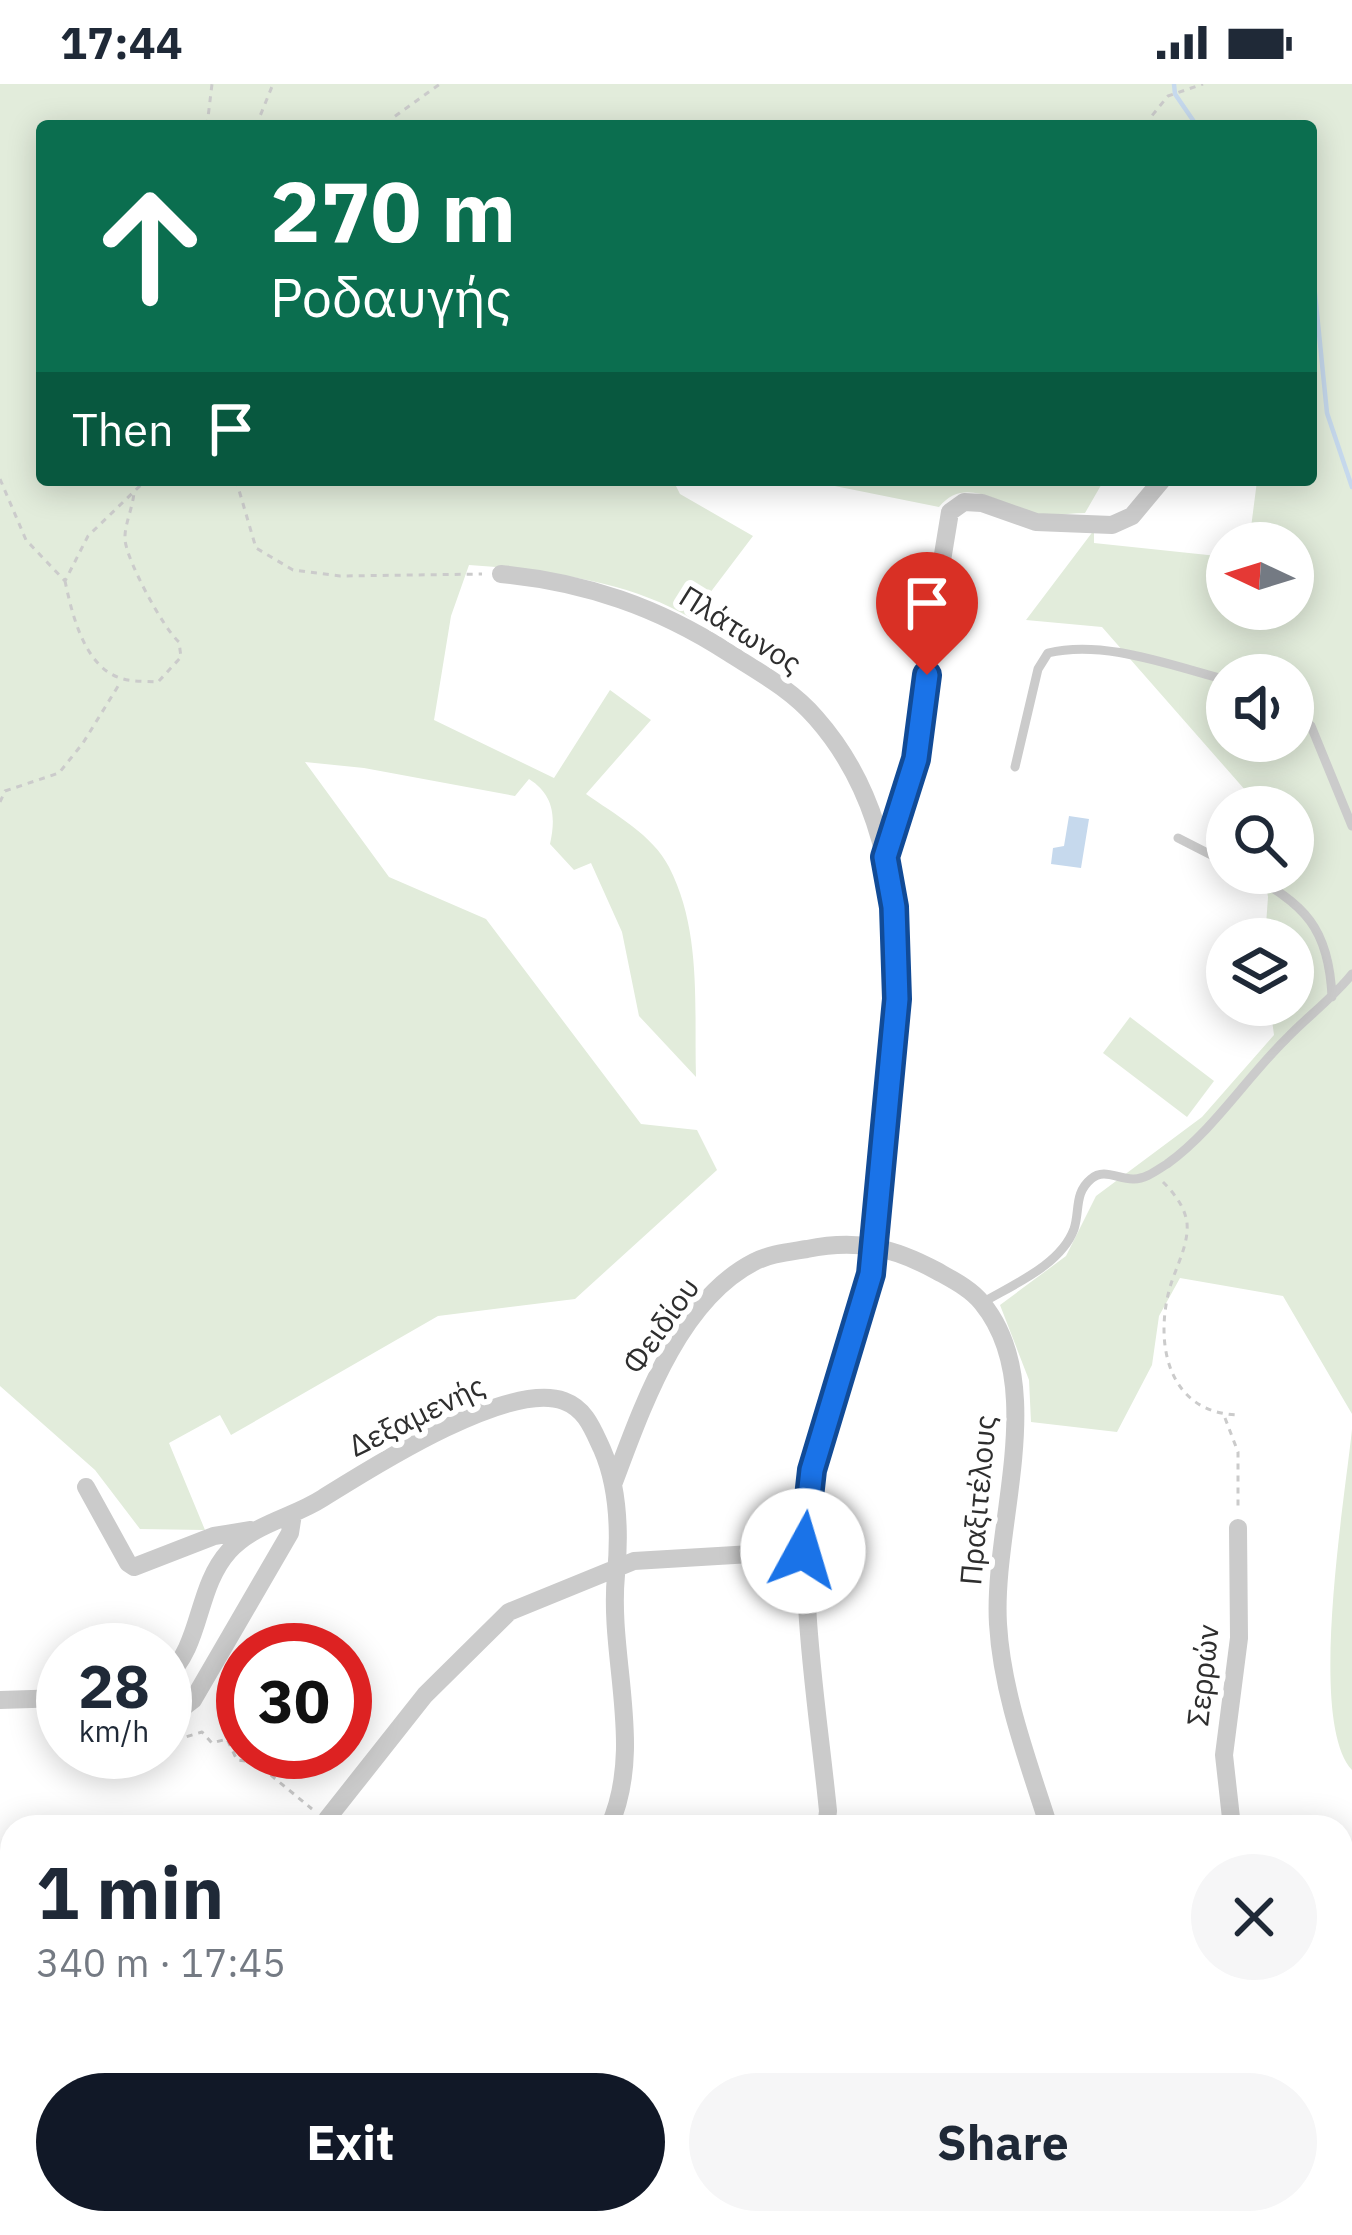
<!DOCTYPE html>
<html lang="en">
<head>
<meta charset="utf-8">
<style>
  :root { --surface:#fff; --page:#f6f6f7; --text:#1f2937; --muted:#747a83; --accent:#111827 }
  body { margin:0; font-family:"IBM Plex Sans",sans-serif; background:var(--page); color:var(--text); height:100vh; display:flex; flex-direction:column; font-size:45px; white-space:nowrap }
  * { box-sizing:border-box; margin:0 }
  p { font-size:39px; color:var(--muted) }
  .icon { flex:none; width:66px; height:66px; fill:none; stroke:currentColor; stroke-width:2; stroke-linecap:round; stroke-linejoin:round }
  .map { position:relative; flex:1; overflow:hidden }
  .side { position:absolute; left:0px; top:1731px; width:1353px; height:420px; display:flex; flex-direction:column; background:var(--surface); border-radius:36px 36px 0 0; box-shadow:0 6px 30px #0003 }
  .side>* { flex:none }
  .guide { position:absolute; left:36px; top:36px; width:1281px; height:366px; border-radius:12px; box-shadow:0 6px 30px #0003; background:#0b6e4f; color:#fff; overflow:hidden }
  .needle { width:78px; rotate:274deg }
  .buttons { position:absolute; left:1206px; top:438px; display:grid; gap:24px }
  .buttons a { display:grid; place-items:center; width:108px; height:108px; border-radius:50%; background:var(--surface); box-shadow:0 6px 30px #0003; font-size:60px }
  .speed { position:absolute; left:36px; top:1539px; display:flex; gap:24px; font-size:60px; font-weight:700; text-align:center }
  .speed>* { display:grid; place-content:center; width:156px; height:156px; border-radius:50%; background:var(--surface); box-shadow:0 6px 30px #0003; line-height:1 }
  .speed small { font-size:30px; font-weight:400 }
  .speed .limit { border:18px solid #d22; background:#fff; color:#111 }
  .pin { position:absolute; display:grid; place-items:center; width:102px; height:102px; color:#fff; margin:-123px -51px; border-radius:50% 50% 50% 0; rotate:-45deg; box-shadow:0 0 12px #0007 }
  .pin .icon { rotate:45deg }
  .me { position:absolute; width:132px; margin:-66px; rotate:6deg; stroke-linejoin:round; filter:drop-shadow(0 0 9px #0008) }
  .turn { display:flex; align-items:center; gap:42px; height:252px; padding:0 36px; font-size:54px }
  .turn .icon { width:156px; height:156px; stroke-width:2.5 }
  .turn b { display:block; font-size:84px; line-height:102px }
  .then { display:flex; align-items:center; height:114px; padding:0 36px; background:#0003; gap:24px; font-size:45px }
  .round { display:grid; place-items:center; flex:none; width:126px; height:126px; border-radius:63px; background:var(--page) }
  .headline { display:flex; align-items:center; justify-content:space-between; height:204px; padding:0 36px }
  h1 { font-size:72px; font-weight:800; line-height:90px }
  .primary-button { display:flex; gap:24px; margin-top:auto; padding:24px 36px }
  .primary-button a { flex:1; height:138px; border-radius:72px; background:var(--accent); color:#fff; font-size:48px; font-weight:800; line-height:138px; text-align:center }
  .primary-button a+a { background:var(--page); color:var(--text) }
  .status { display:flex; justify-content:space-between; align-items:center; height:84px; padding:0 60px; background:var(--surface); direction:ltr }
  .status svg { height:33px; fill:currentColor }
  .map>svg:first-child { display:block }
</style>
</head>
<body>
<div class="status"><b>17:44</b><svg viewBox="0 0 49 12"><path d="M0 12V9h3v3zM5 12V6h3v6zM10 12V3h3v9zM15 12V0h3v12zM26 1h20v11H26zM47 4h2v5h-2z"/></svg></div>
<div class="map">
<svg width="1352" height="2151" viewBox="0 0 1352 2151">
  <rect width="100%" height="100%" fill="#fff"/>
  <path fill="#e2ecdb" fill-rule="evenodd" d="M0,0H1352V1330L1283,1212L1180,1194L1159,1232L1152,1281L1117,1348L1031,1338L1029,1296L1000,1221L1066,1172L1096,1112L1202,1033L1274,951L1270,921H1293V855H1265L1268,813L1264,789H1293V723H1254L1253,715L1102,543L1026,536L1094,446V459L1227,473V525H1293V459H1249L1257,397L1291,399V396H1311V42H42V396H673L680,410L753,452L691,534C627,496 543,486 469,481L451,532L434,636L554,694L610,606L651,636L586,710C614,730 653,751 669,783C702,847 694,923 696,993L639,932L622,848L591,779L574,786L550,760C556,733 554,711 529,695L515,712L364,684L305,678L389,793L486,835L641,1040L697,1046L717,1086L575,1215L438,1232L231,1351L220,1331L169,1359L205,1446L140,1445L95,1386L0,1302ZM1227,591H1293V657H1227Z
    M805,396H1104L1085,429C1070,429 1051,433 1037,430C1003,423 966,389 939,423Z
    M1130,933L1214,997L1187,1033L1103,969Z
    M1352,1345V1686C1307,1637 1345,1416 1352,1345Z
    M1219,2139H1321L1320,2151H1221Z"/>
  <path fill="#c6d9ed" d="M1069,732L1089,735L1081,784L1051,780L1053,764L1064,762Z"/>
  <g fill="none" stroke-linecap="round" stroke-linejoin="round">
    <path stroke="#c6d9ed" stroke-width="4.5" d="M1174,0L1175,10L1197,42
      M1311,170L1327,329L1352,403"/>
    <path stroke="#cbcbcb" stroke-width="3" stroke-dasharray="6 6" stroke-linecap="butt" d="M207,42L212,0
      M256,42L273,0
      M388,42L394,33L440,0
      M1153,42L1150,34L1168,12L1203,0
      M0,395L26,456L65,497L88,452L146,396
      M236,396L256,464L293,486L340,492L482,490
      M65,497C72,530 84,582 120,594C131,598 146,597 158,598L181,573L179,558C163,544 127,477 125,456C124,441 133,424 134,408
      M0,718L5,707L59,689L83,659L120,599
      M1163,1098C1174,1109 1185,1123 1187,1139C1189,1160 1176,1183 1170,1203C1154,1260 1168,1328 1237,1331
      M1225,1334L1238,1368V1424
      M177,1649L182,1654L202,1648L212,1659L227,1655L237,1676L255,1678L312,1725"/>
    <path stroke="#cbcbcb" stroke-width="9" d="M1293,627L1311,642L1352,742
      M1015,683L1038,585L1048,569C1104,555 1172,582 1227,596
      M1178,754L1227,779
      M1246,789C1305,820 1329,844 1332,913
      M982,1219C1012,1201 1061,1181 1074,1145C1080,1127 1074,1109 1091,1095C1104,1083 1119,1096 1134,1095C1146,1095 1157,1086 1167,1080C1214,1046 1246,994 1287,954C1308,932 1333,914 1352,890"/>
    <path stroke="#cbcbcb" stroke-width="18" d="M501,490C585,498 658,523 729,569C759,588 792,606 816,634C908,738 902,885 890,1014C884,1073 881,1135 870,1194C857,1262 821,1324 811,1393C796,1504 817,1616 828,1727L826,1743
      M886,771L923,647L928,561L950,428L964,418L982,419L1036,438L1112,441L1132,432L1162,396
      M614,1398C642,1324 678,1217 754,1178C769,1170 789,1168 807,1165C857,1155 893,1163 937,1187C953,1196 971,1205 982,1219C1050,1302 992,1441 998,1540C1002,1609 1028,1677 1049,1743
      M86,1403L128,1479L134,1483L214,1452L251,1446
      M165,1595C203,1560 195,1505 229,1467C255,1439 292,1434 323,1414C371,1384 508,1296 564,1317C586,1325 593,1346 602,1365C619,1404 620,1448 616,1491C608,1574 645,1663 609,1743
      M0,1616L63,1614
      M171,1633L193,1616L290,1449L293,1430
      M327,1735L425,1611L509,1528L634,1477L803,1467
      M1232,1743L1224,1671L1239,1554L1238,1444
      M0,1981H12
      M1342,1986L1352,1906
      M0,2015L12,2035
      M77,2139L85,2151
      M398,2139L414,2151
      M977,2139L993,2151
      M1210,2139L1211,2151
      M570,2151L579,2139
      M808,2151L816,2139"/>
    <path stroke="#cbcbcb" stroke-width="24" d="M1341,1986L1352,1987
      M1341,2118L1352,2027
      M516,2151L526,2139
      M1337,2151L1338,2139"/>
  </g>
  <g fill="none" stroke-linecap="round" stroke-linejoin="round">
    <g stroke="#114b97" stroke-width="30">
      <path id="route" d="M803,1467L812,1386L871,1190L897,915L894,823L885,773L916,675L927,591"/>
    </g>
    <use href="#route" stroke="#1a73e8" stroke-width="21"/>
  </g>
  <g text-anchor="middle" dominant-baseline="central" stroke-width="12" stroke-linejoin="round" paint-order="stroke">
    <g font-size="30" fill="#2e2e2e" stroke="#fff">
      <text transform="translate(741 545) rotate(32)">Πλάτωνος</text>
      <text transform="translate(660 1241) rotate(-55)">Φειδίου</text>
      <text transform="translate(416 1331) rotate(-26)">Δεξαμενής</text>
      <text transform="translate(977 1416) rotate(-85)">Πραξιτέλους</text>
      <text transform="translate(1202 1591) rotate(-84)">Σερρών</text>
    </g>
  </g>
</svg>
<div class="buttons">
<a><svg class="needle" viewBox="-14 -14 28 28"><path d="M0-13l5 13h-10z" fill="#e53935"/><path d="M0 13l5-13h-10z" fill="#747a83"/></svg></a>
<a><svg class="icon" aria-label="sound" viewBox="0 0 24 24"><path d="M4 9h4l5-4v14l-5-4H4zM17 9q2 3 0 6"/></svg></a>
<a><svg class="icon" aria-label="search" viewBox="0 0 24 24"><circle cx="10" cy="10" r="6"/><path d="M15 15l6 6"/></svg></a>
<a><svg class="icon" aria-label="layers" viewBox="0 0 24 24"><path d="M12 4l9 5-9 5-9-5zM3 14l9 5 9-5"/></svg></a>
</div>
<div class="speed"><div>28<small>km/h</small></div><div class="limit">30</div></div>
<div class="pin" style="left:927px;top:591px;background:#d93025"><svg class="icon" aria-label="arrive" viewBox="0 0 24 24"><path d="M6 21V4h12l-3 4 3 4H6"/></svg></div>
<svg class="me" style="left:803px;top:1467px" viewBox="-20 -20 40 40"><circle r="19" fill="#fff"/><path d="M0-13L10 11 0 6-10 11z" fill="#1a73e8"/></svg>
<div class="guide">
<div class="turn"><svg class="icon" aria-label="ahead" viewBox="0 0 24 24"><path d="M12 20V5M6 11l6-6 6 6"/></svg><div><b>270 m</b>Ροδαυγής</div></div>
<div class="then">Then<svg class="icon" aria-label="arrive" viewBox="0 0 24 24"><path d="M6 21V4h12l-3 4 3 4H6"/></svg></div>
</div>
<section class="side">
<div class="headline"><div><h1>1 min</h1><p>340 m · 17:45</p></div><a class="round"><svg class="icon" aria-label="close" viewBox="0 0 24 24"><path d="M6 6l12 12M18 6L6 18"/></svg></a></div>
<div class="primary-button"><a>Exit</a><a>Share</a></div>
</section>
</div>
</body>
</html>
